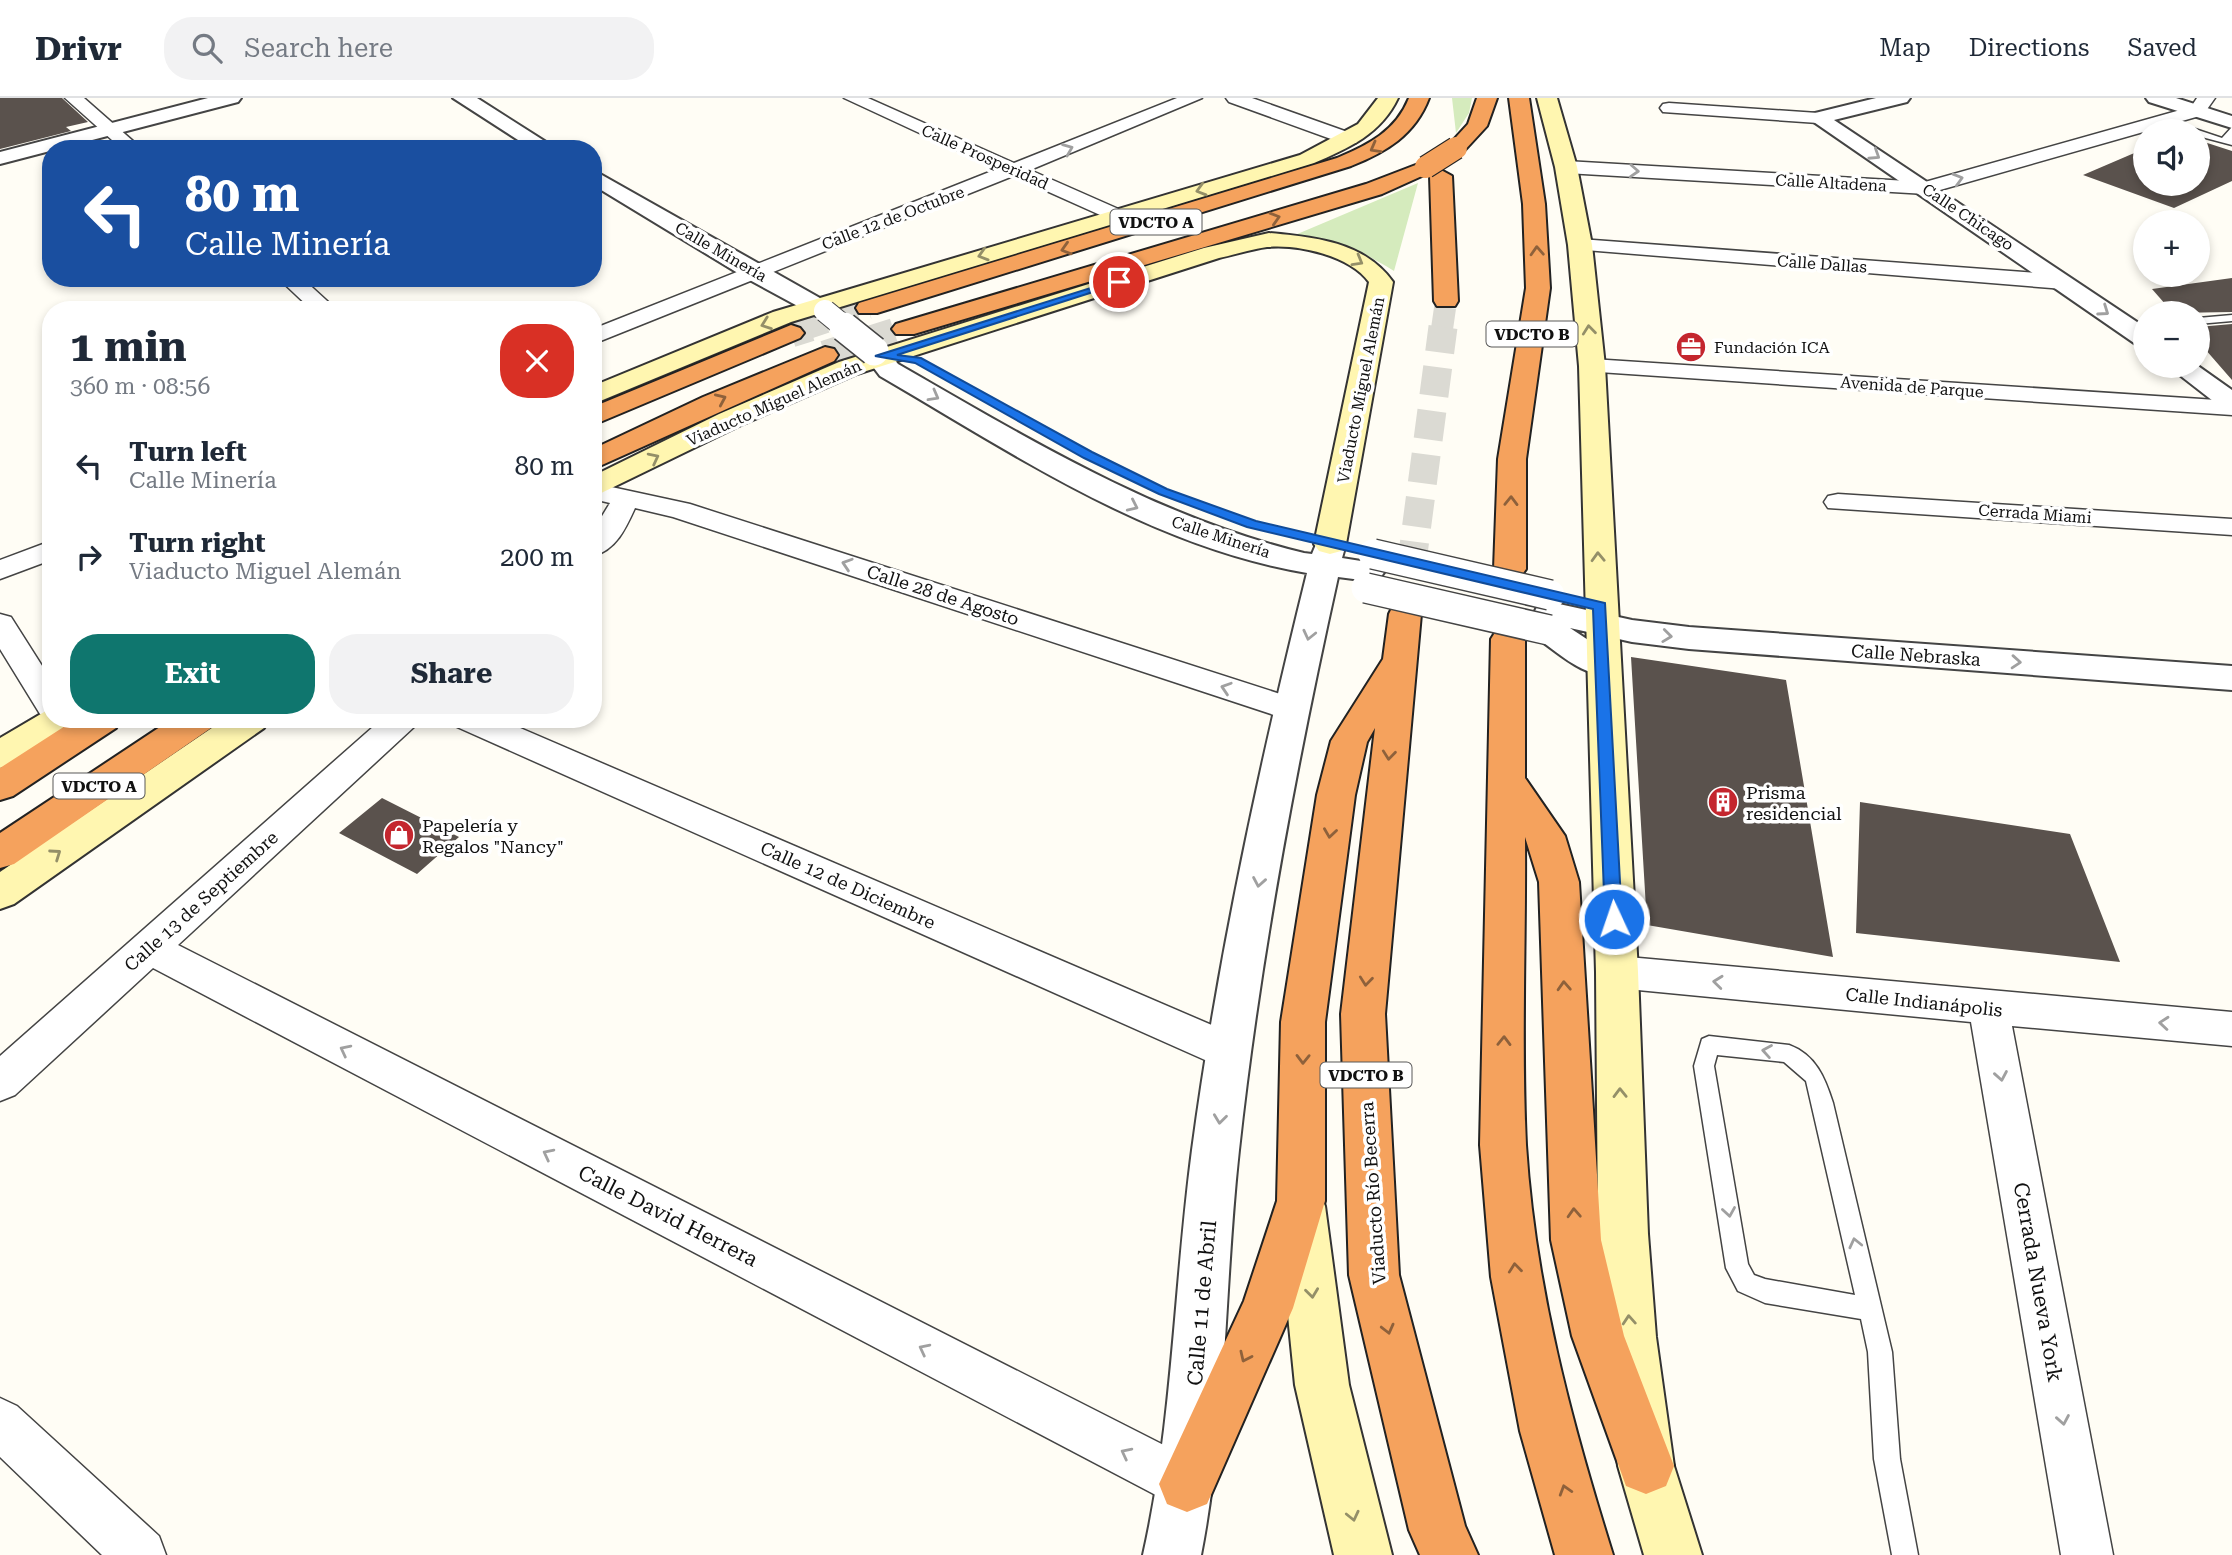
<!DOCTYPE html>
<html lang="en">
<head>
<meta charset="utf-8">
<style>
  :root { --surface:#fff; --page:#f2f2f3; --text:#1f2937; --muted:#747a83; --line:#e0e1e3; --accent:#0f766e }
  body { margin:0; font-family:"Roboto Serif",serif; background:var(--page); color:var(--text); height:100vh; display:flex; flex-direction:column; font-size:26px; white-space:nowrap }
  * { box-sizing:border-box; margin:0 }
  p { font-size:23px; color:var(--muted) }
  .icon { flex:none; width:38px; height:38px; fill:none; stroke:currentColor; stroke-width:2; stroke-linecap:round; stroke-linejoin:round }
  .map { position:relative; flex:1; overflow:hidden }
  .side { position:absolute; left:42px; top:203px; width:560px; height:427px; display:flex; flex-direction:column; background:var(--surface); border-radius:28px; box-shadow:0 4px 10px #0003 }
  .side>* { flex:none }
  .top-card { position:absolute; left:42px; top:42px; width:560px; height:147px; border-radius:28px; box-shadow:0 4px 10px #0003; background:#1a4fa0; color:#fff; overflow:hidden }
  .controls { position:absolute; left:2133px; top:21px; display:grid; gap:14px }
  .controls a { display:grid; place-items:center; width:77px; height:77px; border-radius:50%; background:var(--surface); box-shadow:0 4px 10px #0003; font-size:35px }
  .pin { position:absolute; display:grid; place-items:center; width:60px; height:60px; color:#fff; margin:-30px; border:4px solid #fff; border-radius:50%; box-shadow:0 2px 7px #0007 }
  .me { position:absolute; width:77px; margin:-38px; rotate:357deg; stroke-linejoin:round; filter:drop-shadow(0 0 5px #0008) }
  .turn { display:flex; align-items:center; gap:24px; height:147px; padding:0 28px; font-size:32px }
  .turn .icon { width:91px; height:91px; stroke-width:2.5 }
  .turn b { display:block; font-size:49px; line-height:60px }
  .round { display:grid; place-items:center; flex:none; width:74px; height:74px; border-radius:28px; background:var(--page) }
  .summary { display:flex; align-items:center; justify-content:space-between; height:119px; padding:0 28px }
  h1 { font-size:42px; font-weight:700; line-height:52px }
  .cta { display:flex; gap:14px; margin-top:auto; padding:14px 28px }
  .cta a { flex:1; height:80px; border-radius:28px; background:var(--accent); color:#fff; font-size:28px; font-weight:700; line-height:80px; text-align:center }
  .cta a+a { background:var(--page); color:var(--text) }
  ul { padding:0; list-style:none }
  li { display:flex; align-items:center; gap:21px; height:91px; padding:0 28px }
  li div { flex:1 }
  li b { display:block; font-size:26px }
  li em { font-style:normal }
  header { display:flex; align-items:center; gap:42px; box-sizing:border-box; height:98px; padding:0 35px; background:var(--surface); border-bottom:2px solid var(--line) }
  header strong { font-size:33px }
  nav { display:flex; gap:38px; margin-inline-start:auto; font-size:24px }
  .search { width:490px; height:63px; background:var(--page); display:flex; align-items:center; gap:18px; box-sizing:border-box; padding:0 24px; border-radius:28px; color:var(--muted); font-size:26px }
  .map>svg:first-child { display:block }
</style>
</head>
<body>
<header>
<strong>Drivr</strong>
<div class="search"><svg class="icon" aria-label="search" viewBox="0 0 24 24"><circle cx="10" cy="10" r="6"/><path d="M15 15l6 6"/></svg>Search here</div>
<nav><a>Map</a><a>Directions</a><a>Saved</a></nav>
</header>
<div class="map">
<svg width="2232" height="1457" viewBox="0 0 2232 1457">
  <rect width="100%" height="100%" fill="#fffdf5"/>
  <path fill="#d5ebbd" d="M1452,0H1472L1469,15L1456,35Z
    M1418,85L1394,173C1362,153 1333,140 1295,137Z"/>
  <path fill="#5a524d" d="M0,0H62L88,24L66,29L71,33L0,51Z
    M2198,42L2232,53V83L2174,110L2083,77L2146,50V86H2198Z
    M2232,180V214L2173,215L2152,191Z
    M2232,226V282L2198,243V229Z
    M1631,559L1786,582L1833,859L1647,827Z
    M382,700L459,739L417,776L339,735Z
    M1860,704L2070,736L2120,864L1856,835Z"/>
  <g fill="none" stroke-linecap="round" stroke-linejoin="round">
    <path stroke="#dbdad3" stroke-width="22" stroke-dasharray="22 11" stroke-linecap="butt" d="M805,231L868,210
      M1442,231L1446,203"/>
    <path stroke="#dbdad3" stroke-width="29" stroke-dasharray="29 15" stroke-linecap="butt" d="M791,235L810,229
      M825,257L905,231
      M1405,516L1443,229"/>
    <g stroke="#444" stroke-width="3">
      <path id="service" d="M2162,20L2222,40L2232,29V47L2198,38V33H2185L2159,25Z
        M2232,217V223L2198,226V220Z
        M1709,938L1789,947C1816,957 1825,980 1833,1005L1892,1254L1900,1361L1918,1457H1892L1874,1361L1868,1254L1861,1221L1765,1205L1738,1193L1726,1170L1694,968L1702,941ZM1717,957L1784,964L1806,983L1855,1197L1765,1181L1754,1177L1748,1166L1714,968Z"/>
    </g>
    <g stroke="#444" stroke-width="3">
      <path id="minor" d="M65,0H84L142,51H122Z
        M844,0H868L1014,65L1177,0H1202L1030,72L1123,113L1126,117L1123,121H1109L1013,78L593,246V231L997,71Z
        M1226,0H1252L1356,37L1358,41L1356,45H1342L1229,4Z
        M2197,0H2215L2203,17L1926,96L1566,75L1556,69L1566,63L1925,84L2191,9Z
        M1669,5L1818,15L1827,20L1818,25L1663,14L1660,10L1663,6Z
        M1580,141L2064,177L2075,184L2064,191L1573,151L1570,147Z
        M278,180H302L337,212H312Z
        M1592,261L2232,303V317L1584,273L1580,268L1584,263Z
        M593,385L690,406L1302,603L1307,611L1302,619L1291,622L1280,619L673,419L635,410C626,430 616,452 593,458V433L610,405L593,401Z
        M1838,396L2232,421V437L1828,410L1824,404L1828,398Z
        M51,443V462L0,481V462Z
        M0,516L11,519L51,582V619L40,616L0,551Z
        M382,621H419L414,629L178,847L1205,1368L1212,1386L1205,1404L1187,1411L1169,1404L153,870L15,997L0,1003V958Z
        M452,621H499L1242,940L1248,953L1242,966L1228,971L1214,966L457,629Z
        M1617,858L2232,914V948L2012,928L2113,1457H2061L1971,924L1617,890L1603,885L1598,874L1603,863Z
        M0,1300L17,1308L159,1438L166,1457H102L0,1359Z"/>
    </g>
    <g stroke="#444" stroke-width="4">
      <path id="tertiary" d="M208,0H241L238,4L0,66V54Z
        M453,0H477L557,51H532Z
        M1876,0H1910L1907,4L1834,22L2146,230V250L2137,247L1808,20L1811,16Z
        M2146,0H2176L2232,18V30L2149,4Z
        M593,72L834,208L837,213L834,218H816L746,180L593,87Z
        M874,245L883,248L898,266C1029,341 1156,419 1304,455L1312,456L1319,439L1330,436L1341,439L1346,446L1342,460L1380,466L1385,473L1380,480L1369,483L1338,479C1296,668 1260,860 1239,1052C1224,1187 1227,1324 1201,1457H1143C1173,1324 1174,1187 1192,1052C1218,858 1260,665 1307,475C1151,449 1014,356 880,278L861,253L865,248Z
        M2168,268H2198L2232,292V312L2222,310Z
        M1550,504L1632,522L1689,529L2232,568V592L1689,551L1632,544L1570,530L1614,559L1619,567L1614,575C1587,583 1559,555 1537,540L1532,532L1541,523L1534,515L1538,507Z"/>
    </g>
    <g stroke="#333" stroke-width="4">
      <path id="secondary" d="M1378,0H1398C1381,36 1349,50 1314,65L791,224L593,306V288L773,214L1300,57L1358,26Z
        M1537,0H1557L1577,69L1592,147L1605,268L1638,874L1648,1136L1656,1239L1674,1368L1702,1457H1644L1618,1368L1604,1239L1598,1136L1596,874L1579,268L1568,147L1555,69Z
        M1269,135C1314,139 1365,144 1393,184L1346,446L1341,453L1330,456L1319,453L1314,446L1369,184C1350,158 1299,146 1267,149C1251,151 1234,157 1219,160L857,276L739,328L593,399V378L719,316L839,264L1204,150Z
        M51,610V621H75L70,630L13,666L0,670V640Z
        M225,621H269L264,630L14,806L0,811V774Z
        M1301,1085L1318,1091L1325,1108L1349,1287L1392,1457H1334L1295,1287L1277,1108L1284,1091Z"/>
    </g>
    <g stroke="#222" stroke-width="4">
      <path id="motorway" d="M1409,0H1429C1415,37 1386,54 1351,68L877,215H859L856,210L859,205L1337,60C1368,47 1396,33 1409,0Z
        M1477,0H1497L1487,28L1463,54H1449L1446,50L1468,26Z
        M1509,0H1529L1545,106L1550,190L1526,361V471L1521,478L1510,481L1499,478L1494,471L1498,361L1526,190L1523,106Z
        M1426,63L1433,65L1437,69L1433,73L1382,96L914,236H896L892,231L896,226L1366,86Z
        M1441,72L1452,78L1458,203L1455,208H1437L1434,203L1430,78Z
        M791,227L800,230L804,235L800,240L593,327V309Z
        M825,249L834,251L838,257L834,263L593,371V351L703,299Z
        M1405,505L1417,508L1421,516L1385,916L1399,1177L1465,1428L1478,1457H1420L1409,1432L1349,1177L1341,916L1375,630L1367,644L1355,697L1325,924V1103L1293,1210L1207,1406L1187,1414L1167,1406L1159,1386L1244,1203L1277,1103L1281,924L1317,697L1331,643L1383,561L1389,516L1393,508Z
        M1508,530L1520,533L1525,541V680L1565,738L1579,784L1601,1142L1624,1238L1674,1368L1666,1388L1646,1396L1626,1388L1572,1238L1551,1142L1539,784L1525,739C1526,840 1521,945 1526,1047C1535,1188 1571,1323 1613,1457H1555L1520,1333L1491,1179L1480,1047L1491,541L1496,533Z
        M76,621H121L116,630L13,698L0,702V670Z
        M172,621H216L211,630L14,766L0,770V735Z"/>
    </g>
    <use href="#service" fill="#fff" fill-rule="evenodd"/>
    <use href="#minor" fill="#fff" fill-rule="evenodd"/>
    <use href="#tertiary" fill="#fff" fill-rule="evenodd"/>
    <use href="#secondary" fill="#fff6b0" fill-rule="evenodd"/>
    <use href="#motorway" fill="#f5a25d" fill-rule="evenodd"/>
    <g stroke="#444" stroke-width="24" stroke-linecap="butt">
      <path id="tertiary-bridge-far1" d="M825,213L847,231"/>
    </g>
    <g stroke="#444" stroke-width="32" stroke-linecap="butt">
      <path id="tertiary-bridge" d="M844,229L874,253
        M1373,456L1550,497
        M1366,490L1549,532"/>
    </g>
    <g stroke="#222" stroke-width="24" stroke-linecap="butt">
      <path id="motorway-bridge" d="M1426,69L1456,50"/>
    </g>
    <use href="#tertiary-bridge-far1" stroke="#fff" stroke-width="22"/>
    <use href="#tertiary-bridge" stroke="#fff" stroke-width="29"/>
    <use href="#motorway-bridge" stroke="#f5a25d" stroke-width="22"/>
  </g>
  <defs><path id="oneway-chevron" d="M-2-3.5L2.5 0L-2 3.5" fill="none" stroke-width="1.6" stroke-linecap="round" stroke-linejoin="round" transform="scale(1.75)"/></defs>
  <g stroke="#8e613b">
    <use href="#oneway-chevron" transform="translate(1375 50) rotate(151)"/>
    <use href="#oneway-chevron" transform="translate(1275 120) rotate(-17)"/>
    <use href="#oneway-chevron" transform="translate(1066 151) rotate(163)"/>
    <use href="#oneway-chevron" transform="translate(1537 153) rotate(-93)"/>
    <use href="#oneway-chevron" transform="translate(721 301) rotate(-24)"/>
    <use href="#oneway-chevron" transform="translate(1511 403) rotate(-89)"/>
    <use href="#oneway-chevron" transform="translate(1389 657) rotate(96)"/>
    <use href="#oneway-chevron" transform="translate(1330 735) rotate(98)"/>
    <use href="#oneway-chevron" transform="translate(1366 883) rotate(96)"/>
    <use href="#oneway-chevron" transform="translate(1564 888) rotate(-93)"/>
    <use href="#oneway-chevron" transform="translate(1504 943) rotate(-89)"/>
    <use href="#oneway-chevron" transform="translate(1303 961) rotate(91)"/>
    <use href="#oneway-chevron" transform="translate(1574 1115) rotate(-93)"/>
    <use href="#oneway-chevron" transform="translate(1515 1170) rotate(-96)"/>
    <use href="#oneway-chevron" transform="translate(1388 1231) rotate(76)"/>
    <use href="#oneway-chevron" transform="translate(1245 1259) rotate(115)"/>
    <use href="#oneway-chevron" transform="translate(1565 1392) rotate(-107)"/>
  </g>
  <g stroke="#a0a0a0">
    <use href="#oneway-chevron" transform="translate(1068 51) rotate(-22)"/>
    <use href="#oneway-chevron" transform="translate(1875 57) rotate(33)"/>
    <use href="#oneway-chevron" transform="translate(1634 73) rotate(3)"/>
    <use href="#oneway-chevron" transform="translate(1958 81) rotate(-16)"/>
    <use href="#oneway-chevron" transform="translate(2104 213) rotate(35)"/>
    <use href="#oneway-chevron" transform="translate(934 298) rotate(29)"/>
    <use href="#oneway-chevron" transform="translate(1133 408) rotate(25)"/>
    <use href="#oneway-chevron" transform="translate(847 466) rotate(-162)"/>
    <use href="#oneway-chevron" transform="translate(1309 537) rotate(103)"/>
    <use href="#oneway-chevron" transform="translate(1667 538) rotate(7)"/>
    <use href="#oneway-chevron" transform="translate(2016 564) rotate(4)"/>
    <use href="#oneway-chevron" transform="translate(1226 590) rotate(-162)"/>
    <use href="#oneway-chevron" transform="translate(1259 784) rotate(100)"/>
    <use href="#oneway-chevron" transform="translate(1718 884) rotate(-174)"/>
    <use href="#oneway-chevron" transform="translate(2164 925) rotate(-175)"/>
    <use href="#oneway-chevron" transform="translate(345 952) rotate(-153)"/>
    <use href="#oneway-chevron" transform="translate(1767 953) rotate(-170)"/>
    <use href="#oneway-chevron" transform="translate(2001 978) rotate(80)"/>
    <use href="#oneway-chevron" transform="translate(1220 1021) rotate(97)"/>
    <use href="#oneway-chevron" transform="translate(548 1056) rotate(-153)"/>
    <use href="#oneway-chevron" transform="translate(1729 1114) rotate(81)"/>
    <use href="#oneway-chevron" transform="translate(1855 1145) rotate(-103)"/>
    <use href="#oneway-chevron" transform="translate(924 1251) rotate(-153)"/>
    <use href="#oneway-chevron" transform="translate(2063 1322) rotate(80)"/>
    <use href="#oneway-chevron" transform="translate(1126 1355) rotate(-153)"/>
  </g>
  <g stroke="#948f68">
    <use href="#oneway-chevron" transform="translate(1201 92) rotate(164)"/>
    <use href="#oneway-chevron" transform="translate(983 157) rotate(163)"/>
    <use href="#oneway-chevron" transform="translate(1358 163) rotate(30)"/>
    <use href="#oneway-chevron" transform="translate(766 226) rotate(160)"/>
    <use href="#oneway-chevron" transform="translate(1589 232) rotate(-96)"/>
    <use href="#oneway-chevron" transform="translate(654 360) rotate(-27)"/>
    <use href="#oneway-chevron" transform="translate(1598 459) rotate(-92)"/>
    <use href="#oneway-chevron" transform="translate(56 756) rotate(-35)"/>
    <use href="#oneway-chevron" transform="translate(1620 995) rotate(-91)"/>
    <use href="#oneway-chevron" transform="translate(1312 1195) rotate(83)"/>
    <use href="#oneway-chevron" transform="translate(1629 1222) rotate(-94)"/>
    <use href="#oneway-chevron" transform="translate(1353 1418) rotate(77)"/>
  </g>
  <path fill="#1a73e8" stroke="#114b97" stroke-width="2" d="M1116,182L1124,184L897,257L921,260L1092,354L1167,391L1256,423L1605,505L1622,821L1620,826L1614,828L1605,821L1593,511L1247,429L1159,396L1084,360L915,265L875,258Z"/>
  <defs>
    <g id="office-disc" transform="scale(1.575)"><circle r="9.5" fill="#c4262e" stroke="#fff"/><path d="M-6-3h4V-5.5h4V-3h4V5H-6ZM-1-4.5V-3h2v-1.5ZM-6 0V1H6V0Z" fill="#fff"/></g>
    <g id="building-disc" transform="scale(1.575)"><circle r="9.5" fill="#c4262e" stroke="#fff"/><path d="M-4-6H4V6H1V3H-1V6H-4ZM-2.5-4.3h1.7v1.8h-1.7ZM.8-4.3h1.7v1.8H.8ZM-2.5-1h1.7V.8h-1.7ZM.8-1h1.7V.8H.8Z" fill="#fff"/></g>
    <g id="shop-disc" transform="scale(1.575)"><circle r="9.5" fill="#c4262e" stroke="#fff"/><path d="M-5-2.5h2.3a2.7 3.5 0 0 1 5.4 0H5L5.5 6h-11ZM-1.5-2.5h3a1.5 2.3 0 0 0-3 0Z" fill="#fff"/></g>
  </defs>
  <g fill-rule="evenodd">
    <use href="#office-disc" x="1691" y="249"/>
    <use href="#building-disc" x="1723" y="704"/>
    <use href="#shop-disc" x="399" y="737"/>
  </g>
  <g text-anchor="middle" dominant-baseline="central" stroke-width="7" stroke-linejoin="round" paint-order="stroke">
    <g font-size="16" fill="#111" stroke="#fff">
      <text transform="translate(985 59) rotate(24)">Calle Prosperidad</text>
      <text transform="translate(1831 85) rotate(3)">Calle Altadena</text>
      <text transform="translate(1968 119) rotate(34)">Calle Chicago</text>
      <text transform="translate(893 120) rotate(-21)">Calle 12 de Octubre</text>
      <text transform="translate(721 154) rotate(30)">Calle Minería</text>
      <text transform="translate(1822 166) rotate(4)">Calle Dallas</text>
      <text transform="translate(1912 289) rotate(4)">Avenida de Parque</text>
      <text transform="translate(1361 292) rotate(-79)">Viaducto Miguel Alemán</text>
      <text transform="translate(774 305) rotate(-24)">Viaducto Miguel Alemán</text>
      <text transform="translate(2035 416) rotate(4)">Cerrada Miami</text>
      <text transform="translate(1221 439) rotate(18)">Calle Minería</text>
    </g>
    <g fill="#fff" stroke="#585858" stroke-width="2">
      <rect x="1110.5" y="111.5" width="91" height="25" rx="5"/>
      <rect x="1486.5" y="223.5" width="91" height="25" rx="5"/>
      <rect x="53.5" y="675.5" width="91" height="25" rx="5"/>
      <rect x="1320.5" y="964.5" width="91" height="25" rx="5"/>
    </g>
    <g font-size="16" font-weight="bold" fill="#111">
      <text x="1156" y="124">VDCTO A</text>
      <text x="1532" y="236">VDCTO B</text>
      <text x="99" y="688">VDCTO A</text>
      <text x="1366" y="977">VDCTO B</text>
    </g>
    <g font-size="16" fill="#111" stroke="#fff" text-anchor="start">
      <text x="1714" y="249">Fundación ICA</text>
    </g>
    <g font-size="18" fill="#111" stroke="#fff">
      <text transform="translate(943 497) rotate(18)">Calle 28 de Agosto</text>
      <text transform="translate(1916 557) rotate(4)">Calle Nebraska</text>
      <text transform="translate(848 787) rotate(24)">Calle 12 de Diciembre</text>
      <text transform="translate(201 803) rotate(-42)">Calle 13 de Septiembre</text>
      <text transform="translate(1924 904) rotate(6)">Calle Indianápolis</text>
      <text transform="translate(1373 1095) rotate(-94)">Viaducto Río Becerra</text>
    </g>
    <g font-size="18" fill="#111" stroke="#fff" text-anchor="start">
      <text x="1746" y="694">Prisma<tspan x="1746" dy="21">residencial</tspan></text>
      <text x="422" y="727">Papelería y<tspan x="422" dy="21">Regalos "Nancy"</tspan></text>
    </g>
    <g font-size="21" fill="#111" stroke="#fff">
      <text transform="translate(668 1118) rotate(27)">Calle David Herrera</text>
      <text transform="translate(2038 1184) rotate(80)">Cerrada Nueva York</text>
      <text transform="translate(1202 1205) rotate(-85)">Calle 11 de Abril</text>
    </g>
  </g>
</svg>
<div class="controls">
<a><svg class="icon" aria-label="sound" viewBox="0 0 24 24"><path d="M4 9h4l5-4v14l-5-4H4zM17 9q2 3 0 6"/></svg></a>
<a>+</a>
<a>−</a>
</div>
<div class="pin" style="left:1119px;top:184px;background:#d93025"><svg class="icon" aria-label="arrive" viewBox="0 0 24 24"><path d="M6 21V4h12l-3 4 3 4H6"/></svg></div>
<svg class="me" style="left:1614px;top:821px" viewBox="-20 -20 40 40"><circle r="17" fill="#1a73e8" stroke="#fff" stroke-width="3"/><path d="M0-11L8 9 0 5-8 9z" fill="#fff"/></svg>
<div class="top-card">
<div class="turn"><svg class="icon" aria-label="left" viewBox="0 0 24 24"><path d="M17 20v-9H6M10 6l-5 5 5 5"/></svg><div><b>80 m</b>Calle Minería</div></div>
</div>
<section class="side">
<div class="summary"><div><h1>1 min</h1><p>360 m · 08:56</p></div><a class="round" style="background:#d93025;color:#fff"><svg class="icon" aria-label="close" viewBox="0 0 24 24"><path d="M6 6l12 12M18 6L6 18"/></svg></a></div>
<ul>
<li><svg class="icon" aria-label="left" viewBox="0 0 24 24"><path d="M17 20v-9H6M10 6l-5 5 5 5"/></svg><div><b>Turn left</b><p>Calle Minería</p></div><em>80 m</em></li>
<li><svg class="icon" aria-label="right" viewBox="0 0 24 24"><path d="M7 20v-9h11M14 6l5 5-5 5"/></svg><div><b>Turn right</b><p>Viaducto Miguel Alemán</p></div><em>200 m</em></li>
</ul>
<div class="cta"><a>Exit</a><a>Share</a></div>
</section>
</div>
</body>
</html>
